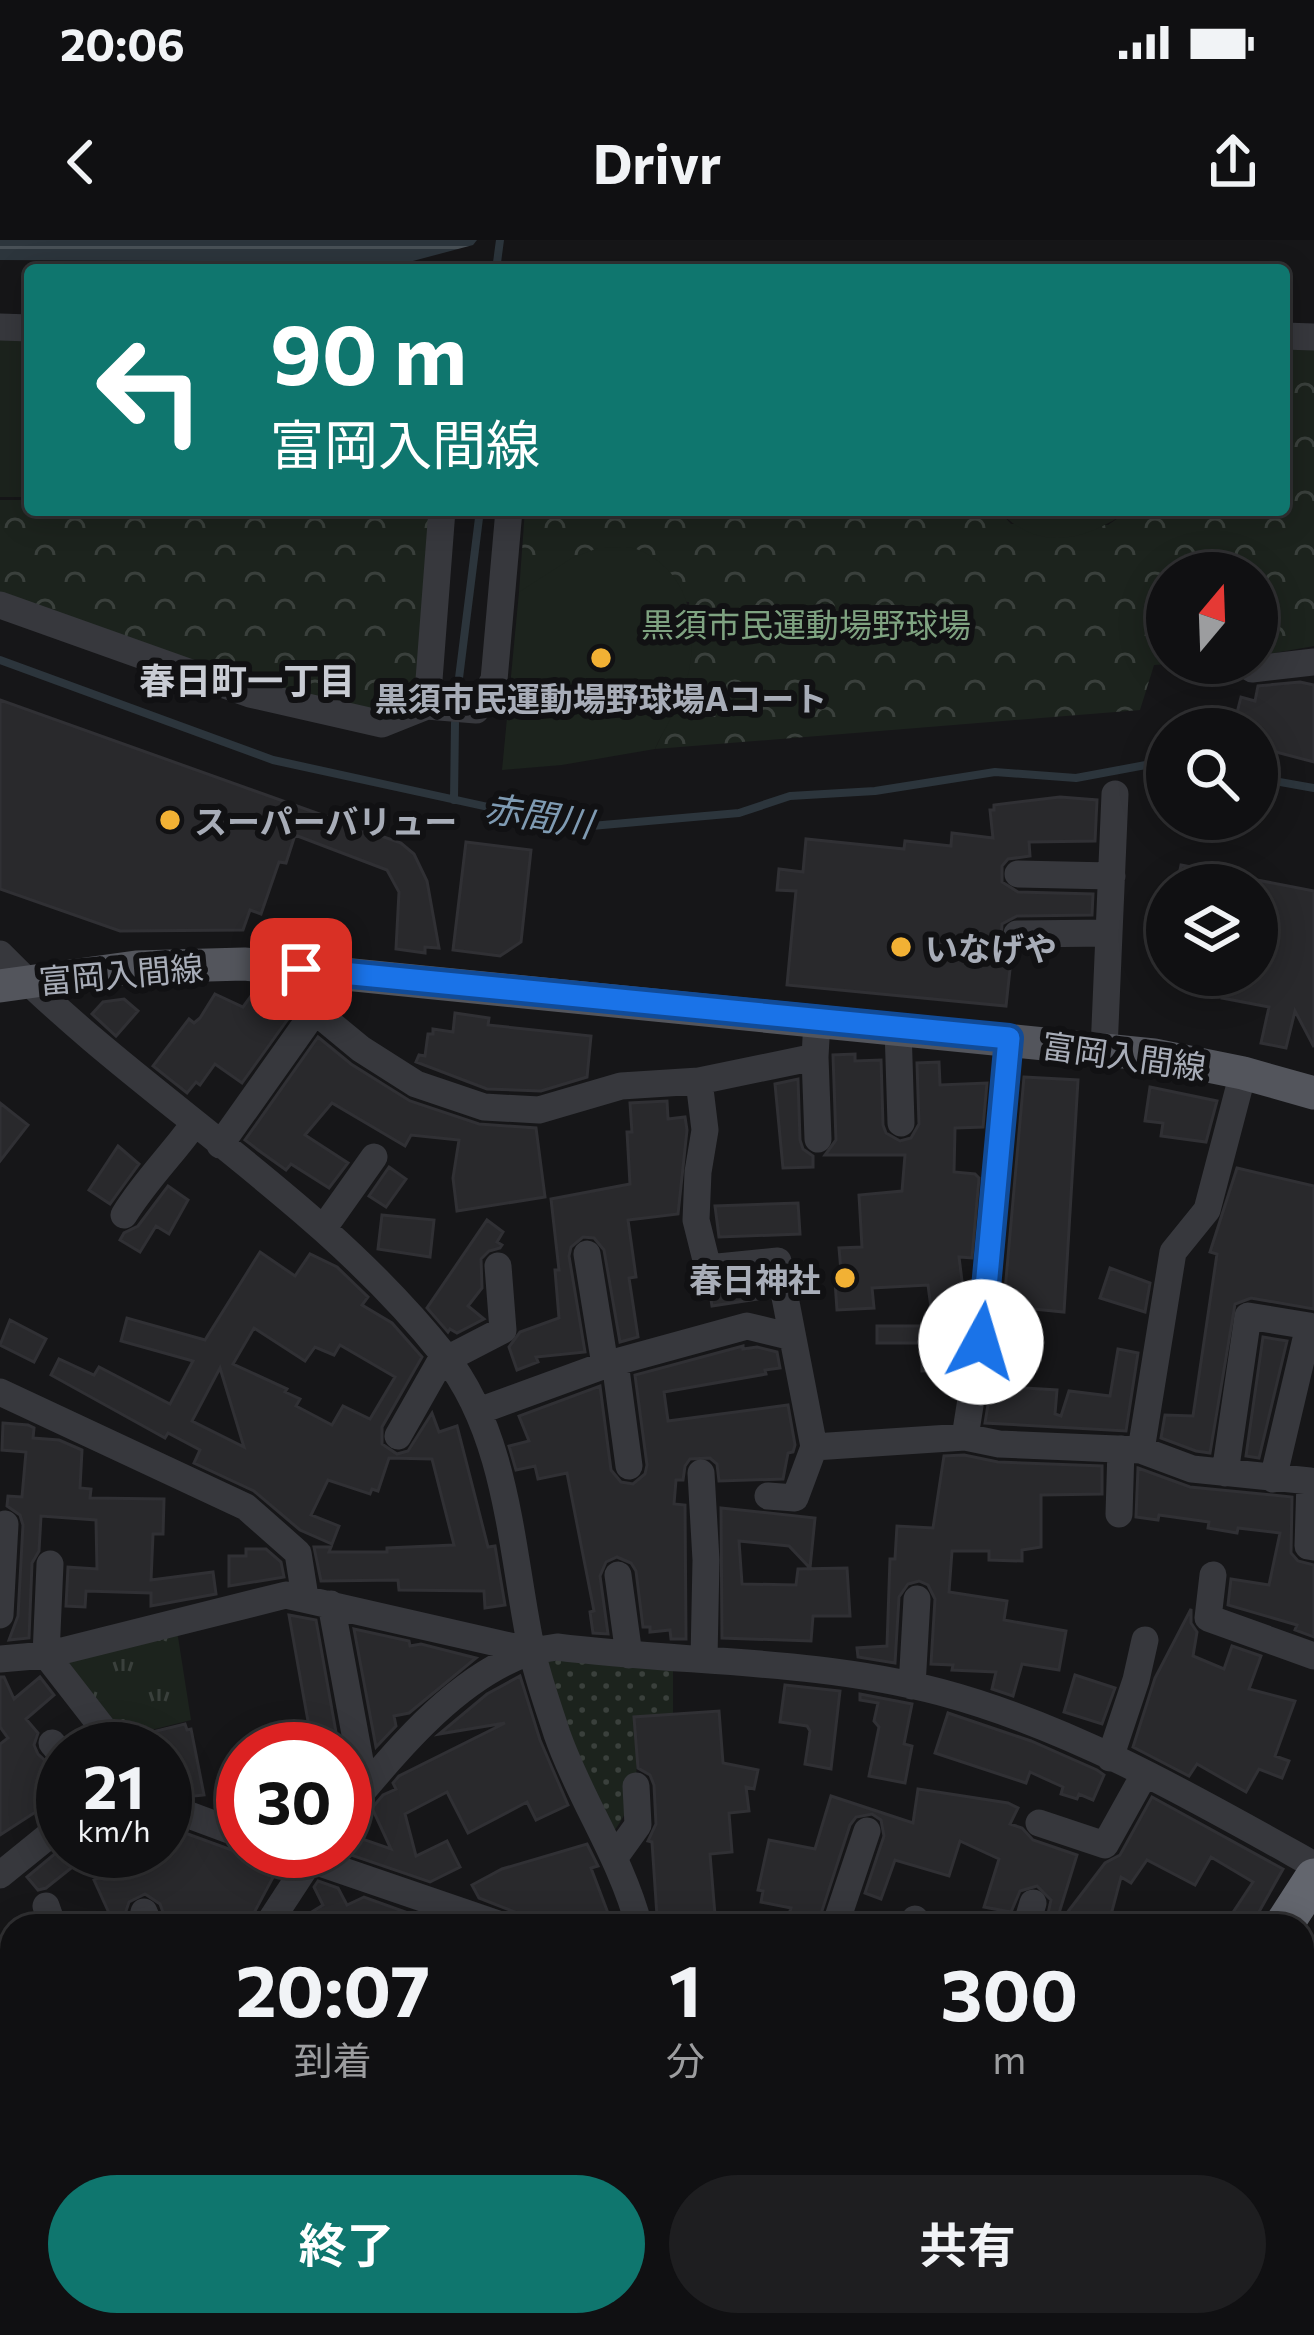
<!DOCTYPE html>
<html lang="ja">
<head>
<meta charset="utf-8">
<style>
  :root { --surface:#101012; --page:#1e1e20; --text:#f1f3f6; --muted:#9c9d9f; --line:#303032; --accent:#0f766e }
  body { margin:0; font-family:Commissioner,"Noto Sans JP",sans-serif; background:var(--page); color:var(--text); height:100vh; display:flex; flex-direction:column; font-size:45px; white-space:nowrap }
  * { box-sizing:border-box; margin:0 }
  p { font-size:39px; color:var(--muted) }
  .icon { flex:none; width:66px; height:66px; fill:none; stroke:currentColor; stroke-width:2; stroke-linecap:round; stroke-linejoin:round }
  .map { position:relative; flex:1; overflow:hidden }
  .panel { position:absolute; left:0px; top:1674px; width:1314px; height:423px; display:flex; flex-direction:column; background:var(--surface); border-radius:36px 36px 0 0; box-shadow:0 6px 30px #0003,0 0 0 3px var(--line) }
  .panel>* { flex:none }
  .guide { position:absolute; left:24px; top:24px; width:1266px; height:252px; border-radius:12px; box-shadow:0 6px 30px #0003,0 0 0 3px var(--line); background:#0f766e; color:#fff; overflow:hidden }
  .needle { width:78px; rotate:19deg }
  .controls { position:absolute; left:1146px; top:312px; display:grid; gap:24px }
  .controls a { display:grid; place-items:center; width:132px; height:132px; border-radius:50%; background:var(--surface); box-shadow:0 6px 30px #0003,0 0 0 3px var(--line); font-size:60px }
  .speed { position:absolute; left:36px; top:1482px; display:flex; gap:24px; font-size:60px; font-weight:700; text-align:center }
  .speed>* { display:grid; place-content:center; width:156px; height:156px; border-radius:50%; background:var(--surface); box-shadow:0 6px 30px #0003,0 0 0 3px var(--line); line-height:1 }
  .speed small { font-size:30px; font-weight:400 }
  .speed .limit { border:18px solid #d22; background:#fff; color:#111 }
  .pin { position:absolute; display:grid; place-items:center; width:102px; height:102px; color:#fff; margin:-51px; border-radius:24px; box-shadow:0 6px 18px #0006 }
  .me { position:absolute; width:132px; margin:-66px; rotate:6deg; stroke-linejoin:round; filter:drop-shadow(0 0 9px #0008) }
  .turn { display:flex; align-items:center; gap:42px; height:252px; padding:0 48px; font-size:54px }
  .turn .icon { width:156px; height:156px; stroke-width:2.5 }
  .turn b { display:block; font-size:84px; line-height:102px }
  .eta { display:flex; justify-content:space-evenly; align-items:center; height:204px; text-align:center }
  .eta b { font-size:72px; font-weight:700; line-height:84px }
  .primary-button { display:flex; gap:24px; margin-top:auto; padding:24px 48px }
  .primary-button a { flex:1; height:138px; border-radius:72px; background:var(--accent); color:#fff; font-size:48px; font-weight:700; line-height:138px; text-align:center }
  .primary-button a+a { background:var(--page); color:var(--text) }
  .status { display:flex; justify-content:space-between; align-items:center; height:84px; padding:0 60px; background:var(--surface); direction:ltr }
  .status svg { height:33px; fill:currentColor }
  header { display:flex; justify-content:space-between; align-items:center; height:156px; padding:0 48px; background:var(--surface); font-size:54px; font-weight:700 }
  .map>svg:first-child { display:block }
</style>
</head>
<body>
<div class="status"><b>20:06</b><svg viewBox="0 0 49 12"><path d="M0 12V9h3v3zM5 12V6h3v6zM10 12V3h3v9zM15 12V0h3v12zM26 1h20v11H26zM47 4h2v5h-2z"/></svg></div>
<header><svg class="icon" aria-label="back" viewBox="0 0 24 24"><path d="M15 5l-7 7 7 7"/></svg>Drivr<svg class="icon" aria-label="share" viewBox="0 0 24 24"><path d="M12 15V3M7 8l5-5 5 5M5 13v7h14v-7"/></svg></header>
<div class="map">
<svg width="1314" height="2095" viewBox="0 0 1314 2095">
  <defs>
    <pattern id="grass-tufts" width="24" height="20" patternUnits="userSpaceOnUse" patternTransform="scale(3)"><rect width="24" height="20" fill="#1c231d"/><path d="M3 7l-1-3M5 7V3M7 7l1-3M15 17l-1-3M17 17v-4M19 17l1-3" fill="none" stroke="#3a403c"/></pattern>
    <pattern id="forest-crowns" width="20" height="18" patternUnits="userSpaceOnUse" patternTransform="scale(3)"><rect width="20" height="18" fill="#1c231d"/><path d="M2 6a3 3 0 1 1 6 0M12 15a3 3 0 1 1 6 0" fill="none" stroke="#3a403c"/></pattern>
    <pattern id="garden-dots" width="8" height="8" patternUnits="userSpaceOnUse" patternTransform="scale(3)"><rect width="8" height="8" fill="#1c231d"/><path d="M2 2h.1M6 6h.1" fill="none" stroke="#3a403c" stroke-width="1.8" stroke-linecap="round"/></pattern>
    <pattern id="water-rules" width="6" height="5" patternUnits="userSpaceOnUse" patternTransform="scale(3)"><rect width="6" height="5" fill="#2c353c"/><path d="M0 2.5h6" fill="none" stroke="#485056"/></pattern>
  </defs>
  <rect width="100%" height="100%" fill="#161618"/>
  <path fill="url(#grass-tufts)" d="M177,1391L191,1480L119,1498L64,1418Z"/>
  <path fill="url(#forest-crowns)" d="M1284,105L1314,106V406L1257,416V333H1167V423H1181L1154,425L1140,470L655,509C682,452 695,427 689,362L519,352L525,270H998L1011,284L1108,285L1130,270H1284Z
    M0,260H30V270H435L419,453L382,474L247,443L0,356Z
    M1314,1945V2095H1222L1228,2085H1302V1962Z"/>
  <path fill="url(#garden-dots)" d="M547,1415L673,1425V1474L634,1478C637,1524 643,1552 614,1591L567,1501L544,1421Z"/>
  <path fill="#1c231d" d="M0,96H30V257H0Z
    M998,270H1130C1086,300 1040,314 998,270Z
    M598,308C609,308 626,305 636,309C690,329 700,388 687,439C682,462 665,487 655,509L562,525L502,530L519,352L572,318Z"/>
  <path fill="url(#water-rules)" d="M0,0H477L473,5L409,22L0,20Z"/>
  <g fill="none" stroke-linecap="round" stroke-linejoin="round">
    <path stroke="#2c353c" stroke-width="8" d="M496,30L500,0
      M0,420L273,520L580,587L739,573L790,556L875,551L995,532L1076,538L1167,521
      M458,446L480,270
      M1257,538L1314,548
      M454,560L455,483"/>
  </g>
  <path fill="#29292c" stroke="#303034" stroke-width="3" fill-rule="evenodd" d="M1300,442L1314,445V522L1257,507V489H1233L1241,457L1255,461L1258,446Z
    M0,460L401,603L414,614L427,641L439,708L425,707V713L396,709L399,652L387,630L295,595L286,623L279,622L261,674L250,670L243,690L120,691L0,649Z
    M1060,557L1097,560L1095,601L1029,602L1030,616L1008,619L1002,626V642L1018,652L1093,654L1092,675L1017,676L1002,684L1001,702L1012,711L1006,766L787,745L796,651L777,650L779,629L803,632L806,599L904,609L905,601L951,606L952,593L993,598L990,570H994V565Z
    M466,602L531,610L521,702L500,716L453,710Z
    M1181,625L1238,636L1237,645H1177Z
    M1257,640L1314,651V807L1295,771L1286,808L1261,803L1269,767L1222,758L1227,735H1257Z
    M215,754L243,767L251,756L288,779L242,843L215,824L200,845L196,842L187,853L153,826L189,779L194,783L200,778Z
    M124,759L138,771L116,796L92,774L103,762Z
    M455,773L489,778L488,785L591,796L587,837L541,851L487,849L416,822L419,815L425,816L428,794H433V789L453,792Z
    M318,797L351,824L410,861L479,884L536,888L545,957L457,971L453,938L459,900L411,895L405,906L332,863L305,895L348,923L329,948L291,924L286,930L258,910L245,900Z
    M855,814V821L881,820L883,885L886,893L900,901L911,898L919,884L917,823L939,822L940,845L987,843L983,887L955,888L954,932L975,934L979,938L972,1018L959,1017L966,1073L957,1130L922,1131V1103H877V1086H929L933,1083L928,1045L872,1048L874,1068L837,1070L835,1041L839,1040L841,1031L839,1008L862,1007L859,955L902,951L905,915H825L836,900L833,815Z
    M1024,837L1078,840L1064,1072L1014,1067V1063L1004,1062Z
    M798,839L800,900L803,909L813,916V927L783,928L775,844Z
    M1150,847L1217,861L1206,902L1161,896L1163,883L1145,881Z
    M667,861L668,879L685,877L687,890L678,974L628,980L636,1037L629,1038L638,1097L620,1102L604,1010L594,998L583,997L571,1007L569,1016L585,1112L536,1117L538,1122L517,1130L509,1107L520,1092L559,1078L555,1030H559L551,959L630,944L627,892H632L630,863Z
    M0,863L28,885L0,921Z
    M118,906L139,924L110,964L89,950Z
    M389,927L406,939L386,967L369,956Z
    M1237,928L1314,946V1069L1251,1058L1235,1064L1210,1213L1196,1211L1161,1198L1165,1175L1193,1176L1217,1014L1210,1012Z
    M168,946L188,960L169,994L156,986L140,1012L120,1000L124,993L138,986Z
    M798,963L800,994L719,997L715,966Z
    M382,975L434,980L430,1017L378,1009Z
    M487,980L503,992L497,1002L502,1005L500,1008L489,1011L481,1019L482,1048L468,1066L484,1079L457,1093L450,1089L448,1092L427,1068Z
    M260,1012L295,1036L310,1014L337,1027L368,1057L362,1065L392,1083L422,1117L382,1187V1204L397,1214L408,1211L432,1173L439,1192L457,1186L488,1307L495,1306L505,1365L485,1368L484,1351L399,1350L398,1340L321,1341L314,1307H331L329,1312H387V1308L454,1305L432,1219L389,1218L378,1251L372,1249L370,1254L328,1240L311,1275L339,1286L332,1304L300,1290L254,1251L194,1223L200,1210L168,1193L165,1198L51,1135L59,1119L94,1135L99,1127L170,1164L193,1121L121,1101L127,1078L205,1100ZM254,1088L305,1121L315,1107L334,1115L340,1105L395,1137L370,1179L343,1166L332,1185L296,1166L300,1159L285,1152L287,1149L233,1124ZM220,1128L244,1207L192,1181Z
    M1110,1028L1150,1043L1145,1072L1100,1058Z
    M755,1041L758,1059L712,1066L709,1046Z
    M10,1080L46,1099L34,1122L0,1105Z
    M1263,1097L1287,1101L1259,1218L1246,1216Z
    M743,1106V1109L757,1107L777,1112L780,1128L765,1130L766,1134L664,1152L668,1181L788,1165L795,1205L793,1212L788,1213L783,1239L719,1241L717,1224L710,1218L690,1219L685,1226L683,1240H676L674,1264L685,1265L686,1399H671L670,1390L650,1392V1387H643L636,1331L631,1323L617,1317L606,1322L600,1336L608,1394L593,1393L590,1372L594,1371L567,1233L538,1239L535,1226L516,1230L509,1206L529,1201L519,1176L600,1146L611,1230L621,1242L633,1244L645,1234L647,1225L635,1135Z
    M1118,1109L1138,1113L1126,1191L985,1183L991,1146L1057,1150L1055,1174L1061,1176L1069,1151L1110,1156Z
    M3,1183L28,1185L34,1188L33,1198L59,1200L82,1210L80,1248L91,1249L90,1258L164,1259L163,1294H153L151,1340L213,1332L216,1354L151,1366V1353L86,1351L85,1367L66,1366L68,1327L97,1329L96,1280L41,1276L39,1311L32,1323L29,1398L9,1400L18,1376L23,1285L20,1275L7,1266L8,1256L22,1257L26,1212L2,1210Z
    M964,1215L998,1222L1102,1226V1254L1041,1255V1307L1022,1310V1321L989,1320V1311H952L949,1352L1007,1361L1004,1380L1066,1391L1059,1430L1022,1424L1013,1456L992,1449L996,1432L952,1430L953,1425L931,1424L935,1359L928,1345L919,1341L908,1344L899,1357L895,1423L858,1417L857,1408L887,1406L890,1319H895L897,1286L933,1288L944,1216Z
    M1138,1228L1190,1247L1292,1257L1291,1313L1298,1321L1314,1325V1397L1295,1390L1297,1385L1228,1365L1231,1339L1269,1345L1280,1293L1238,1288L1237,1293L1208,1288L1209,1282L1159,1275L1158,1280L1136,1277Z
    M721,1268L815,1278L810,1328L789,1306L739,1301L742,1344L796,1345L798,1329L847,1328L850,1376H813L811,1401L722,1398Z
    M246,1309H266L281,1322L284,1337L229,1346V1316H246Z
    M1191,1369V1383L1197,1392L1193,1416L1224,1429L1232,1406L1261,1416L1249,1449L1295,1461L1275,1516L1289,1521L1282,1538L1259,1529L1246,1552L1197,1524L1189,1536L1133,1507L1155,1438Z
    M289,1375L316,1380L339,1509H313Z
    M354,1389L409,1401L410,1406L421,1404L476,1418L409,1473L394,1476L396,1486L376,1507Z
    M1075,1435L1115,1448L1102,1484L1064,1472Z
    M520,1436L540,1500L568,1565L536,1580L527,1562L468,1593L447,1552L405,1574L416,1616L447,1601L460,1627L430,1642L345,1613V1593L391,1609L372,1568L383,1555L396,1549L393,1543L399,1536L505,1483L439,1494L487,1454Z
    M0,1437H4L14,1459L40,1437L54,1455L26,1479L38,1493L34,1505L38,1514L63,1537V1566L56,1568L51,1562L0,1595V1504L8,1498L0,1487Z
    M785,1445L840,1451L831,1529L805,1524L810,1491L807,1486L780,1482Z
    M860,1454L912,1464L904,1504L912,1506L905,1543L869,1536L879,1487L874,1481L878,1463L860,1460Z
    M719,1471L723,1523L758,1530L754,1549L746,1547L749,1571L729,1573L732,1612L710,1614L715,1675L657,1676L652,1602L648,1601L656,1584L654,1545L650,1535L638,1528L634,1477Z
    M948,1473L1031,1501L1097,1530L1104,1535L1093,1560L1079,1554L1077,1559L1061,1554L1063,1547L1030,1532L1026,1543L935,1513Z
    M185,1484L187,1490L191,1489L204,1555L194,1556L174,1542L171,1521L165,1522V1509H153L148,1493Z
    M918,1549L1008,1563L1018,1568L1010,1584L1022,1588L1033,1600L1077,1615L1055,1686L1046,1683L1051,1660L1037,1646L1020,1651L1011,1672L984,1667L999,1619L960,1601L949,1636L895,1620L881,1659L865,1653L884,1596L881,1580L872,1574L856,1577L850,1585L817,1686H785L791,1668L761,1662L763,1651L758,1650L769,1600L815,1609L831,1556L913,1583Z
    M1152,1557L1283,1629L1251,1686H1224L1253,1642L1211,1617L1195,1645L1147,1620L1131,1643L1121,1637L1108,1686H1057L1105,1623L1120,1615Z
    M185,1593L237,1612L256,1611L278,1628L247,1686H168L160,1664L145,1654L129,1662L126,1671L130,1686H115L94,1640L128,1624L122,1611H165V1601Z
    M587,1604L598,1626L591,1628L611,1681L597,1686H522L517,1673L479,1658L472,1645L502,1629Z
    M63,1607L80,1621L46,1648L38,1650L27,1637Z
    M318,1641L338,1648L347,1665L364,1657L444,1686H289L323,1665L314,1647Z"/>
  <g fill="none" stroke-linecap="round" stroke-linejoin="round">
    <path stroke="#37383d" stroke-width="27" d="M0,87L30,88
      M1284,96L1314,97
      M0,365L250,454L382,484L427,466L442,270
      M1252,429L1314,422
      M427,466L476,470L494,440L509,270
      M1018,634L1112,636
      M1017,694L1109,693
      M0,714C139,856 319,957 444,1115C508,1195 511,1310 531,1407C537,1436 548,1466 557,1494C580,1560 621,1617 639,1686
      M301,729L304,756L315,771L361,809L416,844L484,867L539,870L621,846L699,841L815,817L817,780
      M898,788L901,883
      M1104,810L1115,554
      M815,817L818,899
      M699,841L705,890L698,932L696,980L708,1028L778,1021L814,1207L965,1197L999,1204L1141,1210L1192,1229L1310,1241L1308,1306L1314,1307
      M220,905L315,771
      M124,975C145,941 170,917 194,884
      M323,989L374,917
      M587,1014L605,1125
      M447,1119L503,1090L498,1026
      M615,1122L629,1226
      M0,1152L246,1267L298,1313L305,1357
      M479,1171L605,1125L747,1086L792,1097
      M398,1196L444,1115
      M965,1197L985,1071L1009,798
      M1141,1210L1173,1012L1207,970L1243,833
      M701,1233L706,1320L704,1419
      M1225,1233L1248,1076L1309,1086L1273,1239
      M768,1256L795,1258L814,1207
      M1119,1274L1121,1209
      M50,1324L46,1415L119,1509
      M618,1335L629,1415
      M1213,1335L1208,1378L1314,1416
      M331,1364L365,1548
      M0,1375L5,1284
      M0,1419L46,1415L286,1355L532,1411L557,1407C685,1423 815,1419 940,1452C1072,1487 1196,1559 1314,1625
      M912,1446L917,1359
      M52,1503L63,1516
      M1110,1518L1136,1440L1145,1400
      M165,1557L189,1575L243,1595
      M345,1572C395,1513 455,1437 530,1412
      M1039,1583L1105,1605L1144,1535
      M285,1611L504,1686
      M615,1617L638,1585L636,1546
      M0,1635L63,1584
      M46,1666L53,1686
      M144,1672L150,1686
      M267,1686L316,1611
      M835,1686L867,1591
      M913,1686L915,1679
      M1026,1686L1033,1663
      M0,1849L12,1898
      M0,1941L12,1935
      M783,2085L787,2095
      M869,2085L873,2092
      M597,2088L603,2085
      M23,2095L28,2085
      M514,2095L515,2085
      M672,2095L685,2085"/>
    <path stroke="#53555c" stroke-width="33" d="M0,746L136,727L244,724L1154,815L1243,833L1314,853"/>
    <path stroke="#63666e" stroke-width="39" d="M1283,1686L1314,1638
      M1020,2095L1027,2085"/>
  </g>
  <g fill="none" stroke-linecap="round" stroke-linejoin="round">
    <g stroke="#114b97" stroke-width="30">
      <path id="route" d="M301,729L1009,798L981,1102"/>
    </g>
    <use href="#route" stroke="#1a73e8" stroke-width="21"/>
  </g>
  <g fill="#f2b134" stroke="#111113" stroke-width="4.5">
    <circle cx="601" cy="418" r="12"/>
    <circle cx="170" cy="580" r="12"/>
    <circle cx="901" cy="707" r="12"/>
    <circle cx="845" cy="1038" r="12"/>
  </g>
  <g text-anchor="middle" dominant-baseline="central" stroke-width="12" stroke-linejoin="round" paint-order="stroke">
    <g font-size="33" fill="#7fa381" stroke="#111113">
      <text x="806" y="383">黒須市民運動場野球場</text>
    </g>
    <g font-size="33" font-weight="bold" fill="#a8adb8" stroke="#111113" text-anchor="start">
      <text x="601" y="457" text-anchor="middle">黒須市民運動場野球場Aコート</text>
      <text x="194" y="580">スーパーバリュー</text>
      <text x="925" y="707">いなげや</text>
      <text x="821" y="1038" text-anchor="end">春日神社</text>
    </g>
    <g font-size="33" fill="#a8adb8" stroke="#111113">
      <text transform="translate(121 733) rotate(-5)">富岡入間線</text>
      <text transform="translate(1124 815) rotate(8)">富岡入間線</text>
    </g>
    <g font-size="36" font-weight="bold" fill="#c9ccd4" stroke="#111113">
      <text x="247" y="439">春日町一丁目</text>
    </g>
    <g font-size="36" font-style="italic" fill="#7f9bb3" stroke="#111113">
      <text transform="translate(539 574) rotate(9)">赤間川</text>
    </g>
  </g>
</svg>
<div class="controls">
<a><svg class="needle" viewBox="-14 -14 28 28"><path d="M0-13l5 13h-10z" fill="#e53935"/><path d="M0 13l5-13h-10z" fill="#9c9d9f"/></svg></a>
<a><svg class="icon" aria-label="search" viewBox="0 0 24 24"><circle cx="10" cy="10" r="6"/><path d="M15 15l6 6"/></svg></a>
<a><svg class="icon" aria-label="layers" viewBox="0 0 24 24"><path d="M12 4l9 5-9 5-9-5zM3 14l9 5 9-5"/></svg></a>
</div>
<div class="speed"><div>21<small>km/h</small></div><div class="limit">30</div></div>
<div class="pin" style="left:301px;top:729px;background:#d93025"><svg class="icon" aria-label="arrive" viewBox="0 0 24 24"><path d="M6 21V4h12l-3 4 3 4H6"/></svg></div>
<svg class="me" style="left:981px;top:1102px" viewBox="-20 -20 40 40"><circle r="19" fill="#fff"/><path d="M0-13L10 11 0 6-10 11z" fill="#1a73e8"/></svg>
<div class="guide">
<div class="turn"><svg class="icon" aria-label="left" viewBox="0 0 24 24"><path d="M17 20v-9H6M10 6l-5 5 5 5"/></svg><div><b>90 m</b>富岡入間線</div></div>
</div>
<section class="panel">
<div class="eta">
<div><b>20:07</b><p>到着</p></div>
<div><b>1</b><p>分</p></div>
<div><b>300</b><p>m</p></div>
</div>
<div class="primary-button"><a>終了</a><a>共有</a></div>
</section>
</div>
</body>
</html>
